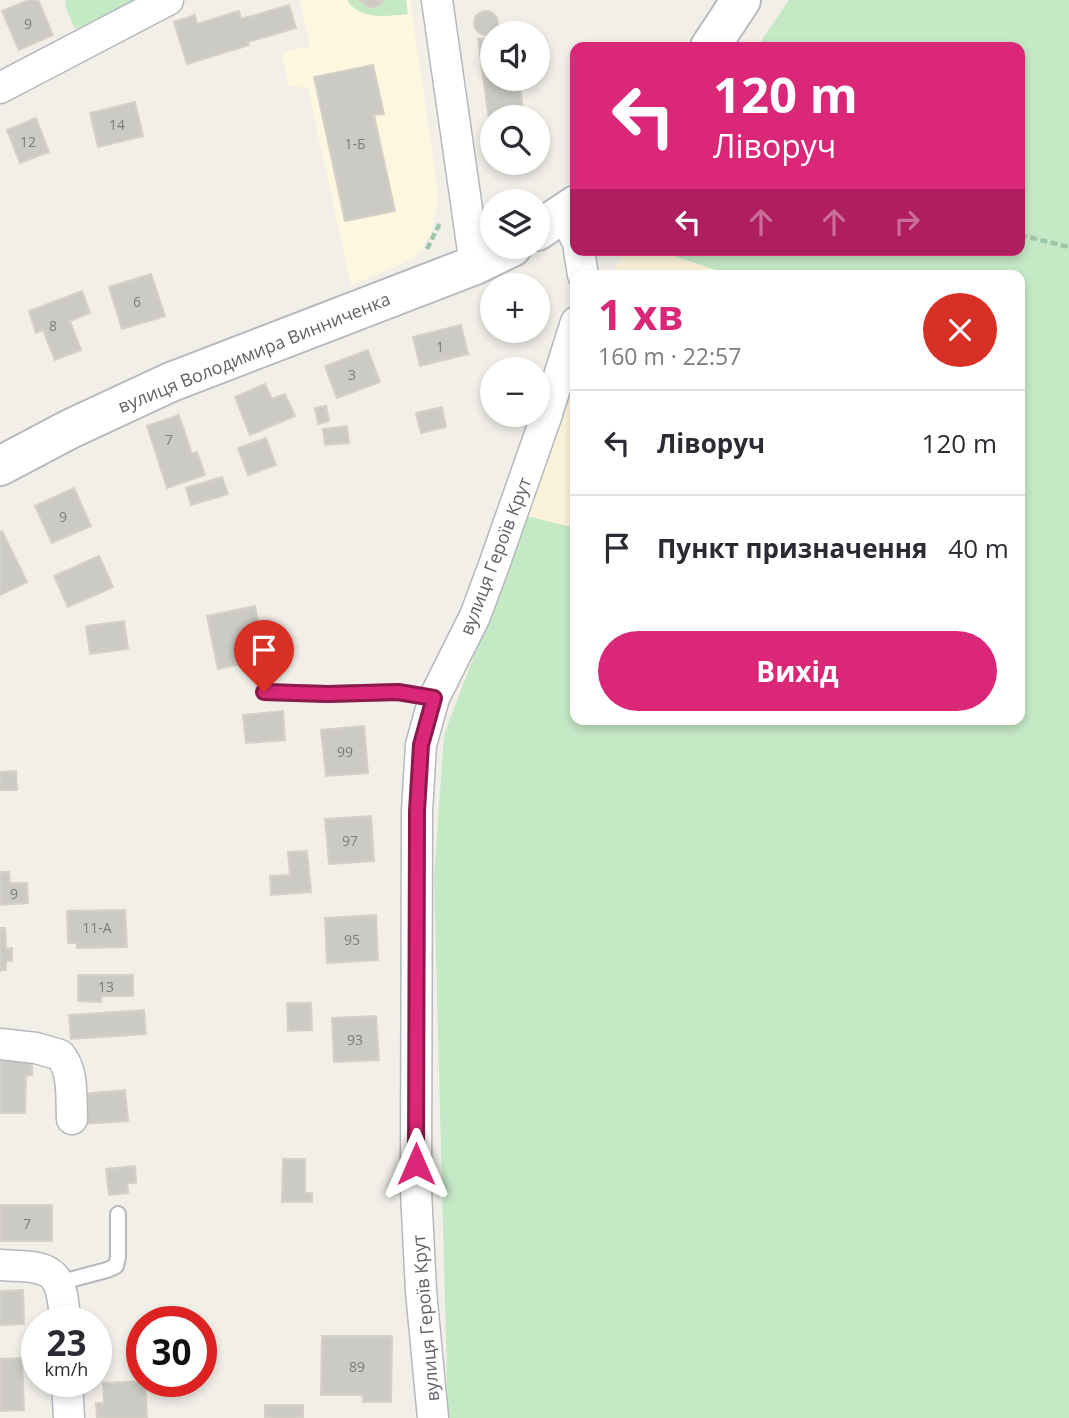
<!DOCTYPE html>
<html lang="uk">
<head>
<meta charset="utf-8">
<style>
  :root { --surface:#fff; --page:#f2f2f3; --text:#2b2b33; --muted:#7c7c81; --line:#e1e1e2; --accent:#db2777 }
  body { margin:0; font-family:"Open Sans",sans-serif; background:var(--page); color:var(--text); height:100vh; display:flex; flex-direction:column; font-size:26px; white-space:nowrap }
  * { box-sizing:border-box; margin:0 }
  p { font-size:23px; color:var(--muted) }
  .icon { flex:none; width:38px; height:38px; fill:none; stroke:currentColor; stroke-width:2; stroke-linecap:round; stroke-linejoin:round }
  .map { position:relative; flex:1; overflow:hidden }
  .panel { position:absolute; left:570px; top:270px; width:455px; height:455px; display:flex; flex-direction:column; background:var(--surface); border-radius:14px; box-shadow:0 4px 10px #0003 }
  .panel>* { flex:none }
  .guide { position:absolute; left:570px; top:42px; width:455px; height:214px; border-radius:14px; box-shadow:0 4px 10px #0003; background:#db2777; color:#fff; overflow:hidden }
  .tools { position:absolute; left:480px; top:21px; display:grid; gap:14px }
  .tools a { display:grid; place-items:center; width:70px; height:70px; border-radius:50%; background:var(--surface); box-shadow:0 4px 10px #0003; font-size:35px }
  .speed { position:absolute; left:21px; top:1306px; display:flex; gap:14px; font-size:35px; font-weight:700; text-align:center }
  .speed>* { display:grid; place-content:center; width:91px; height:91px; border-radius:50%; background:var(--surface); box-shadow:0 4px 10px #0003; line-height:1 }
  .speed small { font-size:18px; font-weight:400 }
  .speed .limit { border:10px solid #d22; background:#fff; color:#111 }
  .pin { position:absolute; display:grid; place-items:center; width:60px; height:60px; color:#fff; margin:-72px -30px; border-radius:50% 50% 50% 0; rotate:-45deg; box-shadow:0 0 7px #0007 }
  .pin .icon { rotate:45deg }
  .me { position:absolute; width:77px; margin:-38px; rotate:0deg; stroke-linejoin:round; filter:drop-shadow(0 0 5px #0008) }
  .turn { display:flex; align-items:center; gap:24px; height:147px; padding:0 28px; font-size:32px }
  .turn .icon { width:91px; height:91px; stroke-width:2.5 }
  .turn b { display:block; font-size:49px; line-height:60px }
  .lanes { display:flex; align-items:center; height:66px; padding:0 28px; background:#0003; justify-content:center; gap:35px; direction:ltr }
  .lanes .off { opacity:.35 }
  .round { display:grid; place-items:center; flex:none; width:74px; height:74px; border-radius:37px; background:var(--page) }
  .headline { display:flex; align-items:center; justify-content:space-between; height:119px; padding:0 28px }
  h1 { font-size:42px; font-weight:700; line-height:52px; color:var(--accent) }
  .action { display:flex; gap:14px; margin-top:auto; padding:14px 28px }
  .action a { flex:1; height:80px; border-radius:42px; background:var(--accent); color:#fff; font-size:28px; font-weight:700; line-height:80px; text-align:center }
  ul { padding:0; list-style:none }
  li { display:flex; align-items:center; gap:21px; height:105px; padding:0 28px; border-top:2px solid var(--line) }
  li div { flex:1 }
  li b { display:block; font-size:26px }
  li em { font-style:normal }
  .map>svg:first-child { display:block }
</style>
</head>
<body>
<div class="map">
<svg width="1069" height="1418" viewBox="0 0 1069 1418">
  <rect width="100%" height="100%" fill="#f1efe8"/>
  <path fill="#fef7e0" d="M299,0H410L436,177L438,203L430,235L415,258L351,285L308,88L288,86L282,53L310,46Z"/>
  <path fill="#c5e8c5" d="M65,0H134L103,17L75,29L66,8Z
    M347,0H406L408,14C387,16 360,21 347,0Z
    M789,0H1069V1418H448L434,878L444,735L527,516L576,528V719H1020V275H730L656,250H1020V47H757Z"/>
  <path fill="#fbf3d9" d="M623,250H656L730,275H614Z
    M576,381V528L527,516Z"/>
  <path fill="#cccac5" stroke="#d6d1c6" stroke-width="2" d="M29,0H38L53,35L19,50L2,11Z
    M360,0H383L381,4L375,7H368Z
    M289,5L296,28L248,42L249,45L187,64L174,22L195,15L197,24L239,11L241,19Z
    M474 23a12 12 0 1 1 24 0a12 12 0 1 1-24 0Z
    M492,38V79H519L524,117H492V142L478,39Z
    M373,65L384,114L374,115L395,211L345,221L314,77Z
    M135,102L143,136L98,147L90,113Z
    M36,118L49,152L20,163L7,130Z
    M151,274L165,316L122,329L109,287Z
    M82,291L90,313L70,321L81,350L55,360L43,330L36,333L29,311Z
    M461,325L468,354L420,366L413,337Z
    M368,350L380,382L337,398L325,366Z
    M265,384L272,399L285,394L295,416L250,435L235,397Z
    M326,406L329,421L318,424L315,408Z
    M442,407L446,427L421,433L416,413Z
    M179,415L192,454L197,452L205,475L167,488L147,426Z
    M347,426L349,443L325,445L323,429Z
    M266,438L276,465L248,475L238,448Z
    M222,477L228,494L191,505L186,488Z
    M74,488L91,526L52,543L35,506Z
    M2,531L27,582L0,595V532Z
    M99,556L113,587L68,607L54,576Z
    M255,606L266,659L218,669L207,616Z
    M124,621L128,649L90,654L86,626Z
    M283,711L285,740L246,743L243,715Z
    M364,726L368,773L326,776L321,730Z
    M16,771L17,790H0V772Z
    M371,816L374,861L329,864L325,819Z
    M307,851L311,892L271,895L270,876L290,875L288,852Z
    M0,872H9L10,883H27L28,903L0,905Z
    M125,910L127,947L77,948V943H68L67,911Z
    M376,915L378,960L327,963L325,918Z
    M0,928H5L6,949L12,948V961H6V970L0,971Z
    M78,975H133V996H101V1002L78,1001Z
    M287,1003H311L312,1030L288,1031Z
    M144,1010L146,1034L71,1039L69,1015Z
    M376,1016L379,1060L334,1062L332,1018Z
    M0,1056H32V1075L26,1076L25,1113H0Z
    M125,1090L128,1121L84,1124L82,1094Z
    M283,1159H305V1193H312V1202H282Z
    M135,1166L136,1183H127L128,1193L109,1195L106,1169Z
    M1,1205H52V1241H1Z
    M23,1290L24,1324L0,1325V1291Z
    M322,1336H392L391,1402H363V1395H321Z
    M22,1358L24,1410L1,1411L0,1359Z
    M145,1381L147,1418H97L96,1403H104L103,1383Z
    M265,1405H303V1418H265Z"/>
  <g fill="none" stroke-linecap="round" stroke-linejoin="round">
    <g stroke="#b5b8bc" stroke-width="18">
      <path id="lane" d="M264,692L328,694L398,692L434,698
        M58,1283L107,1270L116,1266L118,1257V1214"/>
    </g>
    <g stroke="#b5b8bc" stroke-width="33">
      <path id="street" d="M437,0L475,265
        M0,88L168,0
        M564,213L576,239
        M579,250L583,275
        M0,1044L36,1048L60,1055C74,1071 71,1099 72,1119
        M0,1265C50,1267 62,1266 65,1321
        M67,1381L69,1418
        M433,1418L421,1291L416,1191L417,811L421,745L434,698L475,616L494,565L546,417L576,322"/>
    </g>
    <g stroke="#b6babf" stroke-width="42">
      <path id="secondary" d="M710,47L741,0
        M537,231L576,205
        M0,466L70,429L171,382L475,265L512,247"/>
    </g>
    <path stroke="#9cc7a9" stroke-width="4.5" stroke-dasharray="7 3.5" stroke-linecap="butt" d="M1020,235L1069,247
      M427,249L440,223"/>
    <use href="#lane" stroke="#fff" stroke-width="14"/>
    <use href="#street" stroke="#fff" stroke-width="30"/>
    <use href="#secondary" stroke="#fff" stroke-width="38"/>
  </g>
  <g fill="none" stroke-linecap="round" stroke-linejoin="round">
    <g stroke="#8e194d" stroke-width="18">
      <path id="route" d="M264,692L328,694L398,692L434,698L421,745L417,811L416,1164"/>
    </g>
    <use href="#route" stroke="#db2777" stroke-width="12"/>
  </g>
  <g text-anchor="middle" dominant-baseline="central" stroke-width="5" stroke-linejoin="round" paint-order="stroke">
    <g font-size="14" fill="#7a7d7f">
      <text x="28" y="23">9</text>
      <text x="117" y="124">14</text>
      <text x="28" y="141">12</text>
      <text x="355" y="143">1-Б</text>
      <text x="137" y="301">6</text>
      <text x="53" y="325">8</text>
      <text x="440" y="346">1</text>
      <text x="352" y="374">3</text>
      <text x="169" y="439">7</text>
      <text x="63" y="516">9</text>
      <text x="345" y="751">99</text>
      <text x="350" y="840">97</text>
      <text x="14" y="893">9</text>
      <text x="97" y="927">11-А</text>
      <text x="352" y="939">95</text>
      <text x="106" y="986">13</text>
      <text x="355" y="1039">93</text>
      <text x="27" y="1223">7</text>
      <text x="357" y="1366">89</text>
    </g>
    <g font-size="18" fill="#5f6368" stroke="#fff">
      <text transform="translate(254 352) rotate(-22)">вулиця Володимира Винниченка</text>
      <text transform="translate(495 556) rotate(-69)">вулиця Героїв Крут</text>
      <text transform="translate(425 1318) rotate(-95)">вулиця Героїв Крут</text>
    </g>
  </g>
</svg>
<div class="tools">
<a><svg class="icon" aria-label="sound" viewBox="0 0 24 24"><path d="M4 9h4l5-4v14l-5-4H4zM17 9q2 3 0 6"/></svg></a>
<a><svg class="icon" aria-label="search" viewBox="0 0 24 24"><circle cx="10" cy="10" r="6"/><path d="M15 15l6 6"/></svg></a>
<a><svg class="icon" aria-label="layers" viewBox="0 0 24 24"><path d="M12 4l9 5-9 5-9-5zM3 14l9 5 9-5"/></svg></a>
<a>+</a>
<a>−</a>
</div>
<div class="speed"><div>23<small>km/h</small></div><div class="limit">30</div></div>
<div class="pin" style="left:264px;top:692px;background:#d93025"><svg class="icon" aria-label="arrive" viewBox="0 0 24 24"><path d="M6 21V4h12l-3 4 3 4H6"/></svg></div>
<svg class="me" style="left:416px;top:1164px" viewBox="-20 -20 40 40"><path d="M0-17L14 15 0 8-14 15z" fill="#db2777" stroke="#fff" stroke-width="4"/></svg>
<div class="guide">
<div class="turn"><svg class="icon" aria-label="left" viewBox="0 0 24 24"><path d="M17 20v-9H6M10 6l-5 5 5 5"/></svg><div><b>120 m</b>Ліворуч</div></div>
<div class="lanes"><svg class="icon" aria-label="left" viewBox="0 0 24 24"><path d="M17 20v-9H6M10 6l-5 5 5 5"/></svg><svg class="icon off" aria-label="ahead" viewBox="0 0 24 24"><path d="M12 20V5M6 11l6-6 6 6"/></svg><svg class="icon off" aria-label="ahead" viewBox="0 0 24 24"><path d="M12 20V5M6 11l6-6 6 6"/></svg><svg class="icon off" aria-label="right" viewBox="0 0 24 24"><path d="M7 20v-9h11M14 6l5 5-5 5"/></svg></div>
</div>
<section class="panel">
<div class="headline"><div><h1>1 хв</h1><p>160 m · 22:57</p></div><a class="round" style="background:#d93025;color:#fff"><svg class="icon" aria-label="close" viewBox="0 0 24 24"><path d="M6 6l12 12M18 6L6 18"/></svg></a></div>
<ul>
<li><svg class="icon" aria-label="left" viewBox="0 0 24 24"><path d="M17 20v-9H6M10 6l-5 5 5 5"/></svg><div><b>Ліворуч</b></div><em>120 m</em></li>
<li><svg class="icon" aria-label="arrive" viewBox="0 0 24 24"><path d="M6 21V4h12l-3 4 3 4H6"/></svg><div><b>Пункт призначення</b></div><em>40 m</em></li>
</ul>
<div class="action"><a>Вихід</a></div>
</section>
</div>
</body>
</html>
